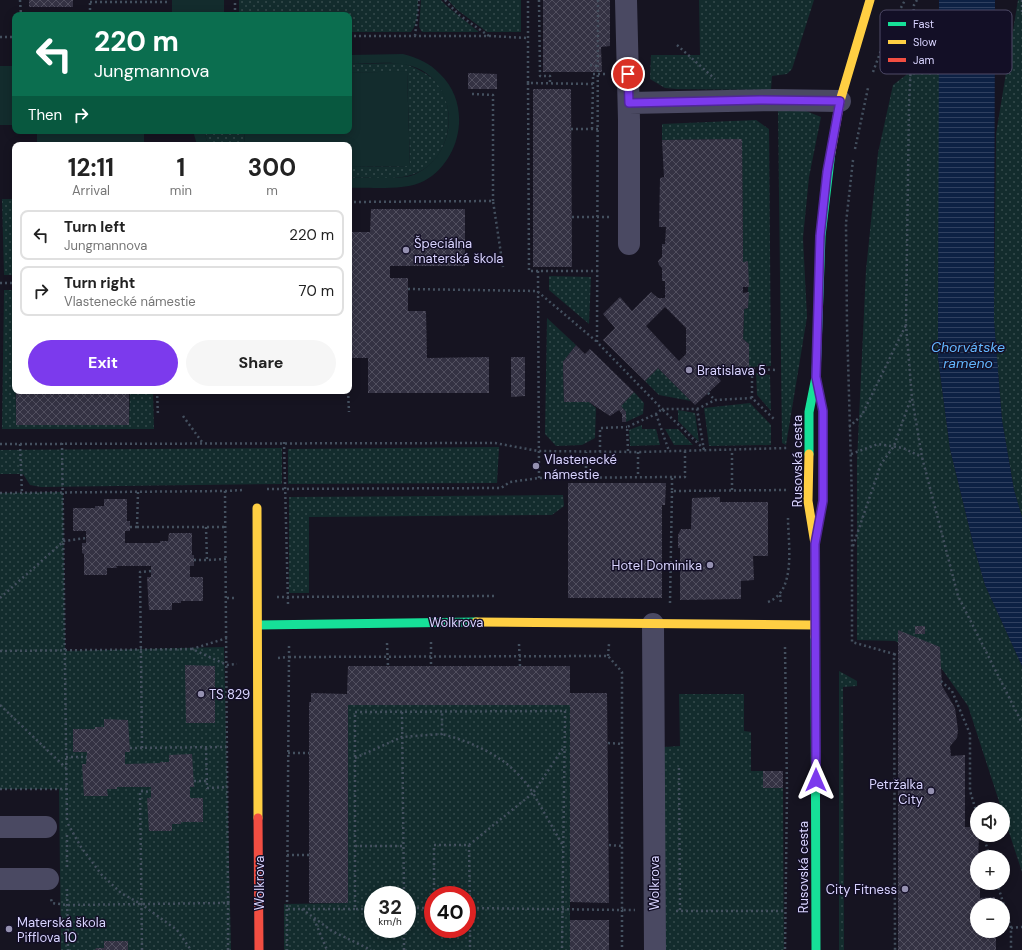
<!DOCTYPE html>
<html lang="en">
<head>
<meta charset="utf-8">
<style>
  :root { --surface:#fff; --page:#f6f6f6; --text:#222; --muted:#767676; --line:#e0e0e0; --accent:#7c3aed }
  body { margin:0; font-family:"DM Sans",sans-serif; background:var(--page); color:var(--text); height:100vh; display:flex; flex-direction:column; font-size:15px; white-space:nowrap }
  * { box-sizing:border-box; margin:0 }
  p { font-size:13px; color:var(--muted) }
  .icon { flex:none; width:22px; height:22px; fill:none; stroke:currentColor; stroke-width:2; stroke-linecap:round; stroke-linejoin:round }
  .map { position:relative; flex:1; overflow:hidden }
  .drawer { position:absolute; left:12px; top:142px; width:340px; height:252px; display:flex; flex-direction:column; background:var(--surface); border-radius:8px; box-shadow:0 2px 10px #0003 }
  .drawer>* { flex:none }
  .hud { position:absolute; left:12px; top:12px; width:340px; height:122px; border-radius:8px; box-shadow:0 2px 10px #0003; background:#0b6e4f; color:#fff; overflow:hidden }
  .tools { position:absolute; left:970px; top:802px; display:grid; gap:8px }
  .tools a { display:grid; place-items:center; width:40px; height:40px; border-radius:50%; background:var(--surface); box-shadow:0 2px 10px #0003; font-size:20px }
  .speed { position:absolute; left:364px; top:886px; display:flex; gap:8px; font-size:20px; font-weight:700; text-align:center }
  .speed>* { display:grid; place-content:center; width:52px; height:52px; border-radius:50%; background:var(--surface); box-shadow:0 2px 10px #0003; line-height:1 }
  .speed small { font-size:10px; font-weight:400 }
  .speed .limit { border:6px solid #d22; background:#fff; color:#111 }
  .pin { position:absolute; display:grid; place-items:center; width:34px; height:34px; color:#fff; margin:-17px; border:2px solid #fff; border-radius:50%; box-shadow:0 1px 4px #0007 }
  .me { position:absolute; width:44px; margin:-22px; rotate:0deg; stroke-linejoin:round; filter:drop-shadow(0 0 3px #0008) }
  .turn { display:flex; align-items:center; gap:14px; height:84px; padding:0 16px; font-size:18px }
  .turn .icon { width:52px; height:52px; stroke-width:2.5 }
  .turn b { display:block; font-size:28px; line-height:34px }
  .then { display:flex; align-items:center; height:38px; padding:0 16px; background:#0003; gap:8px; font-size:15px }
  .eta { display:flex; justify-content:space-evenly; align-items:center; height:68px; text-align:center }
  .eta b { font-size:24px; font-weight:700; line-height:28px }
  .primary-button { display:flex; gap:8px; margin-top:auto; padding:8px 16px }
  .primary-button a { flex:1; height:46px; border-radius:24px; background:var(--accent); color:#fff; font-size:16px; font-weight:700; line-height:46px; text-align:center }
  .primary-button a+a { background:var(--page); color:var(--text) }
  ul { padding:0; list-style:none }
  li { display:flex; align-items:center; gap:12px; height:50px; margin:0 8px 6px; padding:0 8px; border:2px solid var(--line); border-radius:8px }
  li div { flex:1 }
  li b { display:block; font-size:15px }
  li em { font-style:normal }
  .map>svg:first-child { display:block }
</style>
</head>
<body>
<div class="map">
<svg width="1022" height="950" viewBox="0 0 1022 950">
  <defs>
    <pattern id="green-dots" width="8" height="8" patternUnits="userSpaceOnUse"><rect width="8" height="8" fill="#132c2d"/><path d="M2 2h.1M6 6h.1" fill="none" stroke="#354a4c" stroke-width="1.8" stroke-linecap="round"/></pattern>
    <pattern id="water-rules" width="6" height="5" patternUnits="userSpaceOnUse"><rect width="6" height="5" fill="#0d2144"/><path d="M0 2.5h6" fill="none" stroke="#304060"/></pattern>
    <pattern id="building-cross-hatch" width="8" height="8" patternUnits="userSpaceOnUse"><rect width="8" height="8" fill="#343243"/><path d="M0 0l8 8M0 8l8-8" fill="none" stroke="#514f5f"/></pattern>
  </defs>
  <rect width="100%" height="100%" fill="#161421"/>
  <path fill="url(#green-dots)" fill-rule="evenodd" d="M239,0H418C418,10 418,24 411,32H349V15H239Z
    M421,0H441L448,7L479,32H422L419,27Z
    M448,0H521V32H487L456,9Z
    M699,0H814L792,69L787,74L772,76L771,90L677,89L665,88L650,79L651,55H700Z
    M1018,0H1022V517L1014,490L1002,420L994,321L996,134Z
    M940,49L938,358L950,449L974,547L985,585L1022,666V872L968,706L937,662L895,641L857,640V461L866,270L878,153L893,85Z
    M403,63C418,69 435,76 442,90C456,117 448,156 421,171C401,182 371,177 349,178V167L410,166L407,72L349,73V64Z
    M778,110L806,111L821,117L809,177L803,238L807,317L786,445L782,443Z
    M756,120L769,129L771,366L749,367V344L743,339L744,309L748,308V262H743L742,139L662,140V124Z
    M205,131H244L245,145H207Z
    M2,199H15V275H4Z
    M549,276L591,277L589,324L549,290Z
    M4,290H15L16,425H129L130,391H153L154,429H2Z
    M547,318L576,345L563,362L564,402H589L596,408L595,438L582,445L556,446L545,434Z
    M658,368L691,401L659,395L645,381Z
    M756,373L770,375L771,411L757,395Z
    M634,392L644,403L643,414L626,422V412L621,406Z
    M750,403L771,425V445L709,446L704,408Z
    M678,410L695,413L699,442L678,421Z
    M642,425V429H656L660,445L630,446L629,430Z
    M665,429H678L693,445H674Z
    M499,447L497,483L288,484V449Z
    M282,448V484L41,487L30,485L23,474H0V450Z
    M63,492L65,651L224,647L231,950H61L59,789H0V493Z
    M563,495L564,506L552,515L309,517V593H289V497Z
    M839,671L857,681V686L843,687L844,950H839Z
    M679,694H744V731L751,732V771H763V788H783L784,950H664V747L680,746Z
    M348,705H570V950H284V904L348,903ZM373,895H407V929H373ZM433,895H467V929H433Z"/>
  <path fill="#132c2d" d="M172,0H224V13H172Z
    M403,54C418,58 430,63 440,74C472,104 462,160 424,181C405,191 371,187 349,188V178C363,177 398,179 410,176C453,162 463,100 426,73C404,58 374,64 349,64V55Z
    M0,66H15V125H0Z
    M407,71L410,166L349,167V145H245L244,131H349V73Z
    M37,131H144V145H37Z
    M193,131H205L207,145H197Z"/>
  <path fill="url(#water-rules)" d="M939,0H995L994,321L1002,420L1014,490L1022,517V666L985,585L974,547L950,449L938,358Z"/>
  <path fill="url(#building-cross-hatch)" fill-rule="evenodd" d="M29,0H73V7H29Z
    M543,0H610V46L601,47L602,72H543Z
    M468,73L497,74V89H468Z
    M533,89H571L572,267H533Z
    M742,139L743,262L748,261L749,287H743V293L749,292L748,308L744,309L743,339L749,344V367H714L711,370L721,381L695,405L658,368L645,381L603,340L615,328L603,314L620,297L632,311L651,292L658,298H665V281H662V268L659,265L658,261L662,257V244H665L666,227H659L660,178L664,177L662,140ZM665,307L686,328V354L679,361L646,326Z
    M371,209H465V266H390V278H408V311H426L427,358L489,357V393H368V358H349V232H370Z
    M576,345L585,354L590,349L634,392L621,406L626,412V422H622V414L619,410L610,416L589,402H564L563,362Z
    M511,357H525V396L511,397Z
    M16,391H129V425H16Z
    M568,483H666L665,505H662V598H568Z
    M720,497V502H768V556H753L754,580L741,581V599L680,600V548H678V535L681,529H691L692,498Z
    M104,499H127V521H130V531H125V543H160V541H168L169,533H192V555H194V566H190V577H203V601H181V603H172V610H149L147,577H151V566H116L117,568H107V575H84V554L82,553V543H86V531H73V508H95V506H104Z
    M915,626H925V634H915Z
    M898,630L940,647L942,686L955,708L958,730L957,738L950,746L951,756L965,755V827H977V835H979L977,883H980V898L995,897V905H977V931H996V950H898Z
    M185,665L215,666V723H186Z
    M348,666H570V693H607L609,903L570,902V705H348V903H309V702H311V693L347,694Z
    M104,719L128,720L130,752H125V764L160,763V762H169V755L192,754L194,787H190V798H203V822H181V824H172V831H149L147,798H151V787H117V789H107L108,796H84L82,764H86L87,752H73V729H95V727H104Z
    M763,771H783V788H763Z
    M570,920H609V950H570Z
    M104,941H128V950H95L96,948H104Z"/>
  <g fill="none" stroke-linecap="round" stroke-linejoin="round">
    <path stroke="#44505f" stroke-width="2.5" stroke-dasharray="2 3" stroke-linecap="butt" d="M20,0L21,15
      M445,0L459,15L489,36
      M539,0L540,76H550V83
      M598,0L597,342L662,409H697L704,450
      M917,0L914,5L909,103L906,325L912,398L922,457L958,596L1022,723
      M1022,0V14
      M90,2H168V0
      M90,15V2
      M235,15V0
      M349,36H490L527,38
      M415,36L419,0
      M0,37H15
      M677,45L715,79
      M590,65L598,66
      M873,72L886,37L905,0
      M528,83V0
      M593,84V74H607
      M472,94L493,95V201
      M571,129H598
      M855,149L868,88
      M853,160L846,223L847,325L852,500V642L894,654L895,950
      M349,202L493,201L503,267
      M572,217H609
      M538,271H529L528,83L593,84L592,129
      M0,283H15
      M408,289L537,291L596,341
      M157,391L158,416
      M348,391L349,412
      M708,393L715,400
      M752,398V369L777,370
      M697,409L715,400L752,398L775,420
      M656,414L669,451
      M183,416L202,442
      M849,427L862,415L906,325
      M284,442L288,604
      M62,443L67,820
      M0,444L495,443L538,451L638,452L788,448
      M20,444L22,493
      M628,451L627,427L656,414L662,409L704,449
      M685,451V477H672V491L787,490
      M600,452V428L627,427
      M638,452V477
      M732,453V491
      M851,454L878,444L903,448L922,457
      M539,478L538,271H598
      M586,478V452
      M267,489L501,488L510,482L539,478L672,477
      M225,491L244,490
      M138,492L137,527H226
      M0,493L225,491L228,903L67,905L52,903L51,899
      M130,527H137
      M206,527L207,560L226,559
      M853,546L881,464L894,446L911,398
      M194,560H207
      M780,595L781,604
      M277,597L497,596
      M0,598L64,541L86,538
      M227,598H236
      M768,602C797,591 788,543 788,518
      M670,603L672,491
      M227,638L192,649L227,665L237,664
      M431,642V666
      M387,643L388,666
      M519,644L520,666
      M785,647L787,790L785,950
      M0,651L192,649
      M894,654L898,656
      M608,656L609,644
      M278,658L289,657V645
      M941,681L952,691L970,734V791L977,814
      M0,705L66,768
      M402,712L404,895
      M608,743L623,744
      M130,748L228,747
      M142,748L140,572L151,571
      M206,748L207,788L228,787
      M288,753H309
      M66,757H87
      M355,758L402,737L442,734V712
      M679,768L680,911
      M194,781H207
      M0,789H67
      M68,824L81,847L101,874L121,893L141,904L177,930L191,950
      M67,835V870
      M983,835L990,857
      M562,844L533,793L564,747
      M469,845L470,908L622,910V950
      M609,845L622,846
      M355,846H404
      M287,855H309
      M997,883L1011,928V950
      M67,889L68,950
      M434,895V845H469L533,793C512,760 479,744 442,734
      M407,908H433
      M467,908H470V950
      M287,909V950
      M302,909L332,931L371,950
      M355,909H287L289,657L608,656L622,672V910H635
      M373,909H355V712L565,711L562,950
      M676,911H786
      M314,919L327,950
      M1011,928L1022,927
      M142,950L140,791L151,792
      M228,950V903
      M404,950V929"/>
    <path stroke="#4a4962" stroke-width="22" d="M626,0L629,120V244
      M629,103L773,100L840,101
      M653,624L655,950
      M0,827H46
      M0,879H48"/>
    <path stroke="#16e098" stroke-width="9" d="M809,454V412L816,377L821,236L831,152
      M258,625L476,622
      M815,637L816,950"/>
    <path stroke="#ffcf43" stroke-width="9" d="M831,152L840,101L870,0
      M809,454L808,501L815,544V637
      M257,508L258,818
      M476,622L815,625"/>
    <path stroke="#f24e42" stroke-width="9" d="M258,818L259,950"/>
  </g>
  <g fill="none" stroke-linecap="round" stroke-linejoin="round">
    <g stroke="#51269a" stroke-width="10">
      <path id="route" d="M628,74L629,103L759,100L840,101L827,172L820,236L816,377L823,411V501L815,544L816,780"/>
    </g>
    <use href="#route" stroke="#7c3aed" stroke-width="7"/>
  </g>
  <g fill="#9591b1" stroke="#130f26" stroke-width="1.5">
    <circle cx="406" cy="250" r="4"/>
    <circle cx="689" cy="370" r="4"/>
    <circle cx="536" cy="466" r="4"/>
    <circle cx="710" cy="565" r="4"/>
    <circle cx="201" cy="694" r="4"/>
    <circle cx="931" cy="791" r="4"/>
    <circle cx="905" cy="889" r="4"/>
    <circle cx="9" cy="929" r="4"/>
  </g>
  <g text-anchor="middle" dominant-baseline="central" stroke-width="3" stroke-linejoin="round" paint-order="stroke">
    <g font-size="13" fill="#d9d4ff" stroke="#130f26" text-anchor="start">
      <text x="414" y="243">Špeciálna<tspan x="414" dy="15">materská škola</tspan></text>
      <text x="697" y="370">Bratislava 5</text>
      <text x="544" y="459">Vlastenecké<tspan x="544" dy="15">námestie</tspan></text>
      <text x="702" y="565" text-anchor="end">Hotel Dominika</text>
      <text x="209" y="694">TS 829</text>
      <text x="923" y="784" text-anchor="end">Petržalka<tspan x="923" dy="15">City</tspan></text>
      <text x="897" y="889" text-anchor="end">City Fitness</text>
      <text x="17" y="922">Materská škola<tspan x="17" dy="15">Pifflova 10</tspan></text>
    </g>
    <g font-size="13" fill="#d9d4ff" stroke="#130f26">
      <text transform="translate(797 461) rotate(-90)">Rusovská cesta</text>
      <text x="456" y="622">Wolkrova</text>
      <text transform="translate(803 867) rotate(-90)">Rusovská cesta</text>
      <text transform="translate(259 883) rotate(-90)">Wolkrova</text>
      <text transform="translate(654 883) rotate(-90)">Wolkrova</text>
    </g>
    <g font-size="14" font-style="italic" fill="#62b6ff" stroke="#130f26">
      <text x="968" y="347">Chorvátske<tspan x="968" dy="16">rameno</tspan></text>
    </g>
  </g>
  <rect x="880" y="10" width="132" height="64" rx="6" fill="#130f26" stroke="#4e4a67" stroke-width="1"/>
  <rect x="888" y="22" width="18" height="4" fill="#16e098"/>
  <rect x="888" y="40" width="18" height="4" fill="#ffcf43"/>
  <rect x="888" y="58" width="18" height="4" fill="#f24e42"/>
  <g font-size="11" fill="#d9d4ff">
    <text x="913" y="28">Fast</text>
    <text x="913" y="46">Slow</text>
    <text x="913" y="64">Jam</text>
  </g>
</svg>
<div class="tools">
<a><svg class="icon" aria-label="sound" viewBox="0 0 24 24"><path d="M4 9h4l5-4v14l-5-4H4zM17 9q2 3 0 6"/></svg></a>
<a>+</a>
<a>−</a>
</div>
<div class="speed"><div>32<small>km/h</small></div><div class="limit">40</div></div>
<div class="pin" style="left:628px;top:74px;background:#d93025"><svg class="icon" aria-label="arrive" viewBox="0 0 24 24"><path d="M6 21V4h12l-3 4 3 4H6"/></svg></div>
<svg class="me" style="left:816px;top:780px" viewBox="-20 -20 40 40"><path d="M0-17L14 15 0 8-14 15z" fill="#7c3aed" stroke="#fff" stroke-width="4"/></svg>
<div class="hud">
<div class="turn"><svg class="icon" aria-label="left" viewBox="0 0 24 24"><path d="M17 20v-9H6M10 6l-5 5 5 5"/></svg><div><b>220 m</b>Jungmannova</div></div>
<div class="then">Then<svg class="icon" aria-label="right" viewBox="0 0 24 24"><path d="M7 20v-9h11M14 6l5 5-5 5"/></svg></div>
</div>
<section class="drawer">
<div class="eta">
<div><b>12:11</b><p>Arrival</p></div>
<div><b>1</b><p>min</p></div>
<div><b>300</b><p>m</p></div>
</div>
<ul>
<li><svg class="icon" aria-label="left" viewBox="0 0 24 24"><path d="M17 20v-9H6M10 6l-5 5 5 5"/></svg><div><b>Turn left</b><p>Jungmannova</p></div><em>220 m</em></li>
<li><svg class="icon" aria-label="right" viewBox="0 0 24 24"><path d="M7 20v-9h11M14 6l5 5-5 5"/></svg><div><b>Turn right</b><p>Vlastenecké námestie</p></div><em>70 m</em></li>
</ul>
<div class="primary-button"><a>Exit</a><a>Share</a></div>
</section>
</div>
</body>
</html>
